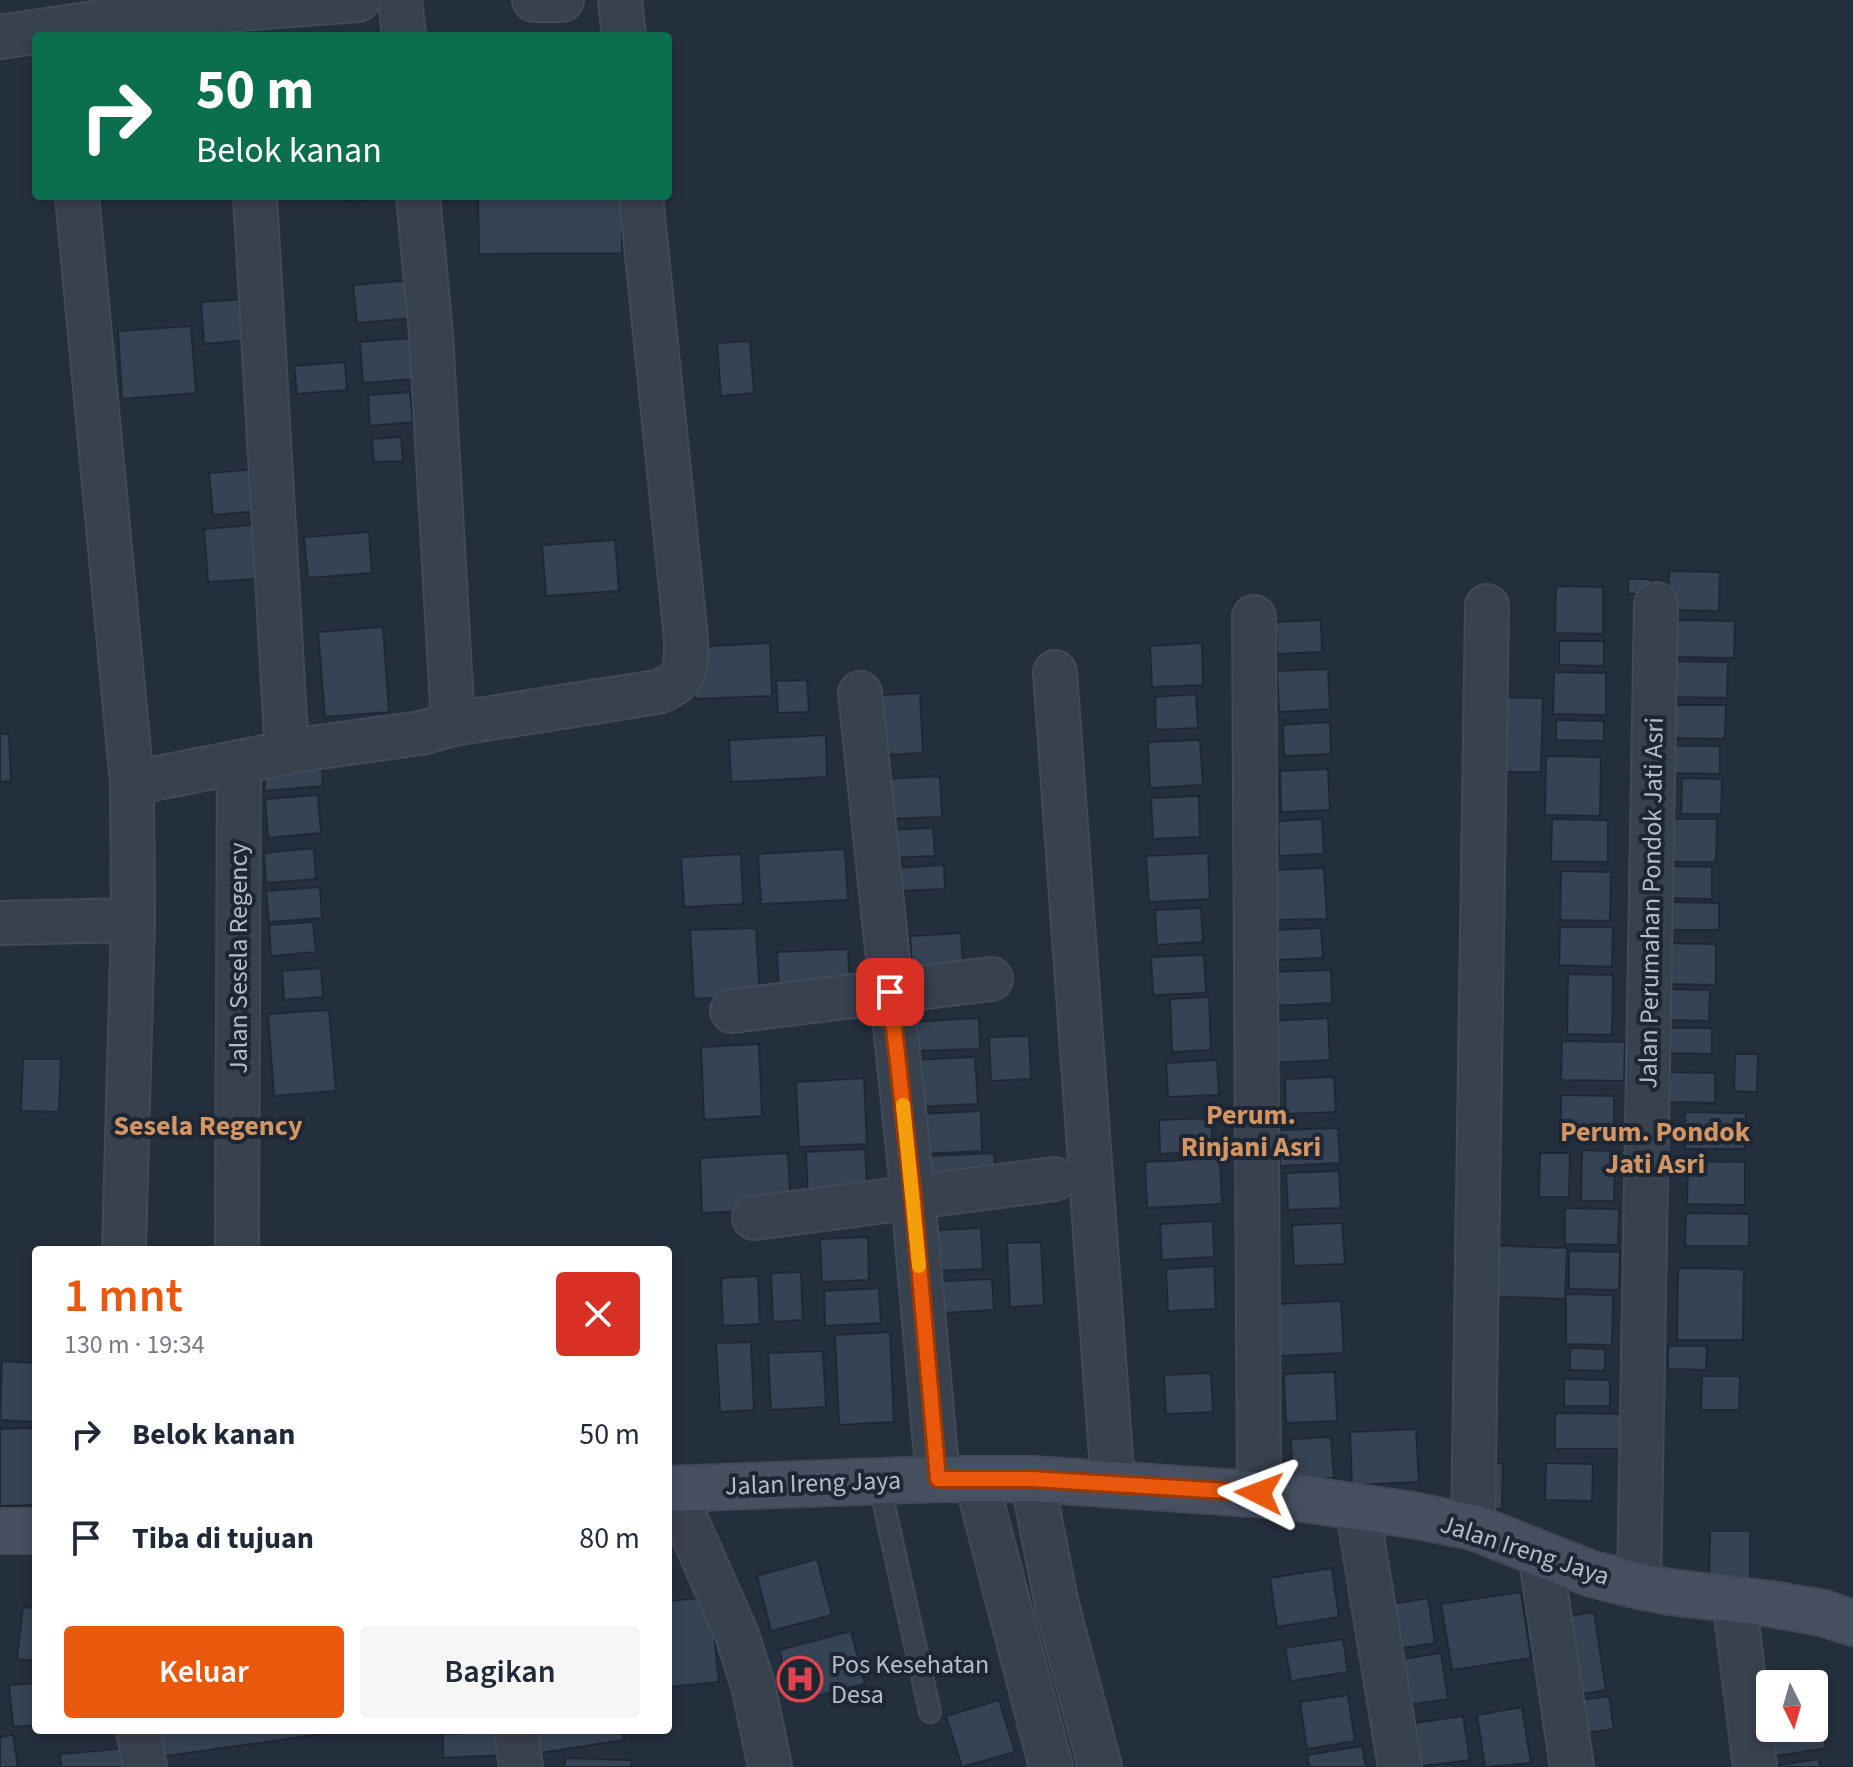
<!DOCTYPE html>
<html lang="id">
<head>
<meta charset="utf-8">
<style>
  :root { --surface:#fff; --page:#f6f6f7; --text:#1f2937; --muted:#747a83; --accent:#ea580c }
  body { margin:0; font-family:"Source Sans 3",sans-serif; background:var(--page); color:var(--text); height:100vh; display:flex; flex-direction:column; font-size:30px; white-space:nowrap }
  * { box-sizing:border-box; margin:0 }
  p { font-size:26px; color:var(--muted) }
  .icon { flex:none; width:44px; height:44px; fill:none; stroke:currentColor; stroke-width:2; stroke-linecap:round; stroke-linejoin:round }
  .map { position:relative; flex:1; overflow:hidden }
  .side { position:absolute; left:32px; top:1246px; width:640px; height:488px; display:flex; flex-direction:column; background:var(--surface); border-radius:8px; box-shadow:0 4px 12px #0003 }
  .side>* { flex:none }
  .top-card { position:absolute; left:32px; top:32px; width:640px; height:168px; border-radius:8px; box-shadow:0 4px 12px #0003; background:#0b6e4f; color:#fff; overflow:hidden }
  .needle { width:52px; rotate:175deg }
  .fabs { position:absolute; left:1756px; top:1670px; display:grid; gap:16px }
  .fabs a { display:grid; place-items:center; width:72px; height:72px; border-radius:8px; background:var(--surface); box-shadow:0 4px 12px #0003; font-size:40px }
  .pin { position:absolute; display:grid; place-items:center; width:68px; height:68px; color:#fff; margin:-34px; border-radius:16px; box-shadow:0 4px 12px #0006 }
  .me { position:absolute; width:88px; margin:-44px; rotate:273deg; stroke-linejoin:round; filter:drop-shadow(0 0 6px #0008) }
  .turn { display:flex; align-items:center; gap:28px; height:168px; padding:0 32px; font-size:36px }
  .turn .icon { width:104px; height:104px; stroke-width:2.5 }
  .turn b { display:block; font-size:56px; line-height:68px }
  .round { display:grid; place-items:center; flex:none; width:84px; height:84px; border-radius:8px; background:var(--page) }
  .summary { display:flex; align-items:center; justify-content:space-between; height:136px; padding:0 32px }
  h1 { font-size:48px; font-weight:600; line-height:60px; color:var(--accent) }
  .primary-button { display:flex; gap:16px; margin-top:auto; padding:16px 32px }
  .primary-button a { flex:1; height:92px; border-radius:8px; background:var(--accent); color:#fff; font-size:32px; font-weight:600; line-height:92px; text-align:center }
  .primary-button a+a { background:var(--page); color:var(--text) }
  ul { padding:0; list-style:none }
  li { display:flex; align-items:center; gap:24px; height:104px; padding:0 32px }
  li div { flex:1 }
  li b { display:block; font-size:30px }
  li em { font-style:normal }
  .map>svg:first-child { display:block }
</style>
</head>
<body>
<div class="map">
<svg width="1853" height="1767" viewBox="0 0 1853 1767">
  <rect width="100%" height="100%" fill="#242f3e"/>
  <path fill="#364354" stroke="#1f2835" stroke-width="2" fill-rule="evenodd" d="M344,196H405V197L344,201Z
    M478,196H622V253L479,254Z
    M422,279L425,317L357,323L353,285Z
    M246,299L249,340L204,344L201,302Z
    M191,326L196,393L122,399L118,331Z
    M412,338L415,379L363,383L360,342Z
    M750,341L754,393L721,396L717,343Z
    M345,362L347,390L297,394L294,366Z
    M410,392L413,422L370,426L368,395Z
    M401,437L403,461L374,462L372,439Z
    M257,469L260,511L213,515L209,473Z
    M253,525L257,579L208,582L204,529Z
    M369,532L372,573L308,578L304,537Z
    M615,540L619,591L546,596L542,545Z
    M1669,571L1720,572L1719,611L1669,610Z
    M1628,579H1650V594H1628Z
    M1556,586L1603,587V634L1555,633Z
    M1321,620L1322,652L1277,654L1276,622Z
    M1673,620L1735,621L1734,658L1673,657Z
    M383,627L389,712L325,717L318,632Z
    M1559,641H1604V666L1559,665Z
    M770,643L772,696L695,699L693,647Z
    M1202,643L1203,685L1152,687L1150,646Z
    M1667,661L1728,662L1727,698L1667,697Z
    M1328,669L1330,709L1279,712L1277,671Z
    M1554,672L1606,673V715L1553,714Z
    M807,680L809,712L778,713L776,681Z
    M920,693L923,753L868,756L864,696Z
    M1196,694L1198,728L1156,730L1155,697Z
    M1492,697L1543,698L1541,772H1491Z
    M1670,705H1726L1725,739L1670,738Z
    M1556,720L1604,721V741L1556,740Z
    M1330,722L1331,754L1284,756L1283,725Z
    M0,734H9L11,781L0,782Z
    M826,735L827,777L731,782L729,740Z
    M1200,740L1203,785L1150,788L1148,742Z
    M1674,746H1720V774L1674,773Z
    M321,755L323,786L265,791L263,760Z
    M1546,756L1601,757L1600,816L1545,815Z
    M1328,769L1330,810L1281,812L1280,771Z
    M940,776L942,817L886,819L884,779Z
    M1682,778L1722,779L1721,814H1681Z
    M318,795L321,833L268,838L265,799Z
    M1199,796L1200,837L1153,839L1151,798Z
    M1322,819L1324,854L1279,856L1278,821Z
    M1552,819L1608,820V862L1551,861Z
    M1672,819H1717L1716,862H1671Z
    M933,828L935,856L885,858L884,830Z
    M314,848L316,879L266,883L264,853Z
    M845,849L848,900L761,904L758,854Z
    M1208,853L1210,899L1149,902L1146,856Z
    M741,854L743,904L684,907L681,857Z
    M944,865L945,889L898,891L897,868Z
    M1665,866L1712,867V899L1665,898Z
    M1324,868L1327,919L1277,920L1275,870Z
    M1561,871L1611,872L1610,921L1560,920Z
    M320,887L322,918L269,922L266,891Z
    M1668,902L1719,903V930H1668Z
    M1201,908L1203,942L1157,945L1155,910Z
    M313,922L316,952L271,956L269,925Z
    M1560,927H1613L1612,967L1559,965Z
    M756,928L760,996L694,999L690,930Z
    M1321,928L1323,958L1275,960L1273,930Z
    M961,933L964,980L913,982L910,936Z
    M1661,943L1716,944V985L1661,984Z
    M848,949L850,988L779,991L777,952Z
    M1204,955L1206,993L1153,995L1151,957Z
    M321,968L323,997L284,1000L282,971Z
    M1331,970L1332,1003L1274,1006L1272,972Z
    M1568,974L1613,975L1612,1035L1567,1034Z
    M1660,989L1710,990L1709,1021L1660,1020Z
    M1209,997L1211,1050L1172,1052L1170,999Z
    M329,1010L336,1091L274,1096L268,1014Z
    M979,1018L980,1049L910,1051L908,1022Z
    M1328,1018L1330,1060L1271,1063L1270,1021Z
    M1665,1028H1712V1054L1664,1053Z
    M1029,1036L1031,1079L991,1081L989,1037Z
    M1562,1041L1625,1042L1624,1081L1561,1080Z
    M759,1044L762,1116L704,1120L701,1047Z
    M1735,1054H1758L1757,1092L1734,1091Z
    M975,1057L978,1104L913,1107L911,1060Z
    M23,1059H61L59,1112L21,1111Z
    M1217,1060L1219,1095L1168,1097L1166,1063Z
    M1670,1072L1715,1073V1103L1669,1102Z
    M1334,1077L1336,1112L1286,1114L1285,1079Z
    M864,1078L867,1144L799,1147L796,1082Z
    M1561,1095L1614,1096V1137L1561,1136Z
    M981,1111L982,1151L922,1154L920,1114Z
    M1685,1112L1746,1113L1745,1149H1685Z
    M1211,1118L1213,1151L1160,1154L1159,1120Z
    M1338,1128L1340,1163L1280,1166L1279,1130Z
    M865,1149L868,1200L808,1203L806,1152Z
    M1582,1150L1615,1151L1614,1201H1581Z
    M788,1153L791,1209L702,1213L700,1158Z
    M994,1153L996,1184L931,1188L930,1156Z
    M1540,1153H1570L1569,1197H1539Z
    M1220,1158L1222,1204L1147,1208L1145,1162Z
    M1688,1161L1745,1162V1205L1687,1204Z
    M1339,1171L1341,1208L1288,1210L1286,1173Z
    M1565,1208L1619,1209L1618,1245L1565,1244Z
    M1686,1213L1749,1214V1246H1685Z
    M1213,1221L1214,1257L1162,1260L1160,1224Z
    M1342,1223L1345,1264L1294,1266L1292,1225Z
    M981,1228L983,1269L937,1271L936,1230Z
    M868,1237L869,1280L822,1282L820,1239Z
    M1041,1242L1044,1305L1010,1307L1007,1243Z
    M1481,1245L1567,1248L1565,1299L1479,1296Z
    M1569,1251L1620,1252L1619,1290L1569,1289Z
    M1214,1266L1216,1309L1168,1311L1166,1269Z
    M1678,1268L1744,1269L1743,1340H1677Z
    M801,1272L803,1320L773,1322L771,1273Z
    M758,1276L760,1324L723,1326L721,1278Z
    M992,1279L994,1310L942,1313L941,1281Z
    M879,1288L881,1323L825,1326L824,1291Z
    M1566,1294L1613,1295L1612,1345L1566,1344Z
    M1341,1301L1344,1353L1279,1356L1276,1304Z
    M890,1332L894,1422L839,1425L835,1335Z
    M751,1342L754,1410L720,1412L716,1343Z
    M1668,1346H1707L1706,1370L1668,1369Z
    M1570,1348L1605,1349V1371L1570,1370Z
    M823,1351L826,1407L771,1410L768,1353Z
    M2,1361L36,1363V1422L0,1420Z
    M1335,1372L1337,1421L1286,1423L1284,1374Z
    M1211,1373L1213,1412L1166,1414L1164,1375Z
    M1702,1376H1740L1739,1410H1701Z
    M1564,1379L1610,1380V1406H1564Z
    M1555,1413L1628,1414V1449H1555Z
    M36,1428V1505L0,1506V1429Z
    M1416,1429L1419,1482L1352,1485L1350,1432Z
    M1331,1437L1334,1478L1293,1479L1291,1439Z
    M1475,1463H1503L1502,1509L1474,1508Z
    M1546,1463L1593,1464L1592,1501L1545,1500Z
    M1710,1531H1750V1590L1709,1589Z
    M817,1559L832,1615L771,1631L757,1576Z
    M1332,1568L1339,1617L1277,1627L1270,1578Z
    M1521,1592L1531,1658L1452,1670L1441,1604Z
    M710,1597L719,1682L668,1687V1601Z
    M1428,1598L1435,1643L1393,1650L1386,1605Z
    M23,1607L36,1608V1661L17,1659Z
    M1594,1612L1606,1690L1570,1696L1558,1618Z
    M851,1631L865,1684L793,1702L779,1650Z
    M1343,1639L1348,1672L1291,1681L1285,1648Z
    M1441,1653L1448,1699L1403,1706L1396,1660Z
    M1815,1674L1826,1748L1765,1758L1753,1683ZM1770,1684H1814V1728H1770Z
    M36,1683V1725L13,1727L9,1685Z
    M1348,1695L1355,1741L1307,1749L1300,1702Z
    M1609,1696L1614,1729L1578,1734L1574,1701Z
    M999,1700L1015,1752L962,1767L946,1716Z
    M1522,1707L1531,1763L1485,1767L1477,1715Z
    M1463,1716L1470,1760L1415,1767L1408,1724Z
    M156,1730H350L160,1757Z
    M536,1730H623L624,1740L540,1753Z
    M506,1731L507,1755L443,1758V1734Z
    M13,1735L18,1767H0V1737Z
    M1362,1746L1366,1767H1309L1307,1755Z
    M130,1748L131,1767H61L60,1754Z
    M565,1758L632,1760L631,1767H565Z
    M1819,1759L1820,1767H1773V1766Z"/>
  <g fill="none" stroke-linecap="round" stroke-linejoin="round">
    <g stroke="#414a57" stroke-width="24">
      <path id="lane" d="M879,1482L930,1712"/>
    </g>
    <g stroke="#414a57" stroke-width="46">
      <path id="street" d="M400,0L404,36
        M534,0H562
        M620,0L624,36
        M0,37L134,17L358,0
        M77,196L132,783L133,920L124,1250
        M255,196L287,753
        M1254,617L1259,1493
        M1055,672L1113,1485
        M860,693L913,1197L938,1479
        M453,724L657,692C688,680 686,669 686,638L641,196
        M132,783L305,749L421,733L453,724L431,334L418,196
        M0,923L133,920
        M732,1011L991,979
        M754,1218L1054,1179
        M237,1250L239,763
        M976,1479L1051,1767
        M1032,1479L1057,1605L1100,1767
        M672,1488L737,1635L753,1685L770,1767
        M1357,1506L1400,1767
        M1473,1527L1487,606
        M1540,1553L1572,1767
        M1639,1586L1656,604
        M1734,1599L1755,1767
        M138,1730L145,1767
        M516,1730L521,1767"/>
    </g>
    <g stroke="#414a57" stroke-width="48">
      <path id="secondary" d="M668,1489L938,1479H1032L1284,1496L1412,1515L1473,1527L1589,1573L1639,1586L1670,1592L1771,1604L1823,1613L1853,1623
        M0,1531H36"/>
    </g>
    <use href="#lane" stroke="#38414e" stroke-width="20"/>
    <use href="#street" stroke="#38414e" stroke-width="42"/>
    <use href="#secondary" stroke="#465061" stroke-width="44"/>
  </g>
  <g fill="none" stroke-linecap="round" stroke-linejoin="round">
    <g stroke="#983908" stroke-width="20">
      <path id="route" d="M890,992L913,1197L938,1479H1032L1259,1493"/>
    </g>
    <use href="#route" stroke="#ea580c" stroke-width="14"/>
    <path stroke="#f59e0b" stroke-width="14" d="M903,1105L919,1266"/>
  </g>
  <defs>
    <g id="hospital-ring" transform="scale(2.3)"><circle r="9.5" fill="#1d2633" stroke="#e0444e" stroke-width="1.5"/><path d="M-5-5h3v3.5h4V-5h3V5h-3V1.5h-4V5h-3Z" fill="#e0444e"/></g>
  </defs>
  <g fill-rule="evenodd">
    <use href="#hospital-ring" x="800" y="1679"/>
  </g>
  <g text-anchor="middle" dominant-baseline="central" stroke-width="8" stroke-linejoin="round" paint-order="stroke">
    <g font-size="26" fill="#b4bcc9" stroke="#1d2633">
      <text transform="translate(1651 903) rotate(-89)">Jalan Perumahan Pondok Jati Asri</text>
      <text transform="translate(238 958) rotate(-90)">Jalan Sesela Regency</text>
      <text transform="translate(813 1483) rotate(-2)">Jalan Ireng Jaya</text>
      <text transform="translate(1525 1550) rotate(18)">Jalan Ireng Jaya</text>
    </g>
    <g font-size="26" fill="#b4bcc9" stroke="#1d2633" text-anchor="start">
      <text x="831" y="1664">Pos Kesehatan<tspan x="831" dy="30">Desa</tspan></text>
    </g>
    <g font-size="28" font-weight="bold" fill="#d59563" stroke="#1d2633">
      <text x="1251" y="1115">Perum.<tspan x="1251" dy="32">Rinjani Asri</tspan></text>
      <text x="208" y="1126">Sesela Regency</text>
      <text x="1655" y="1132">Perum. Pondok<tspan x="1655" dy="32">Jati Asri</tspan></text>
    </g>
  </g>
</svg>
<div class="fabs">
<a><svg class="needle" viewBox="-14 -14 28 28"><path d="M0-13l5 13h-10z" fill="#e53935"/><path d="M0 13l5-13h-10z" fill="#747a83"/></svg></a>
</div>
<div class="pin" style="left:890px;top:992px;background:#d93025"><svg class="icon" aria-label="arrive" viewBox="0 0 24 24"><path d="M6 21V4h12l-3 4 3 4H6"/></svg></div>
<svg class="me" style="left:1259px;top:1493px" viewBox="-20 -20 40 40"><path d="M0-17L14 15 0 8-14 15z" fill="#ea580c" stroke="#fff" stroke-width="4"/></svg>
<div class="top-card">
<div class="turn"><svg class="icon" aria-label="right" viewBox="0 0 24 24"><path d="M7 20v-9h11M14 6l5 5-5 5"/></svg><div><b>50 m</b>Belok kanan</div></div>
</div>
<section class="side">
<div class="summary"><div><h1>1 mnt</h1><p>130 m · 19:34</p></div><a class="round" style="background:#d93025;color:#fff"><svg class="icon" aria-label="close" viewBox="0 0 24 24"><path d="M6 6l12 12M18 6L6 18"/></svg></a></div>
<ul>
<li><svg class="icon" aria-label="right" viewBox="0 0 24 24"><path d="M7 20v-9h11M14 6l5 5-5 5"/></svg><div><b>Belok kanan</b></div><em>50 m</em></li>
<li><svg class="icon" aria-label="arrive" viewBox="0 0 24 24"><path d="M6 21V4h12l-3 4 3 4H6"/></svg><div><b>Tiba di tujuan</b></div><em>80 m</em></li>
</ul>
<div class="primary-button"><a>Keluar</a><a>Bagikan</a></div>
</section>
</div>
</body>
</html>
